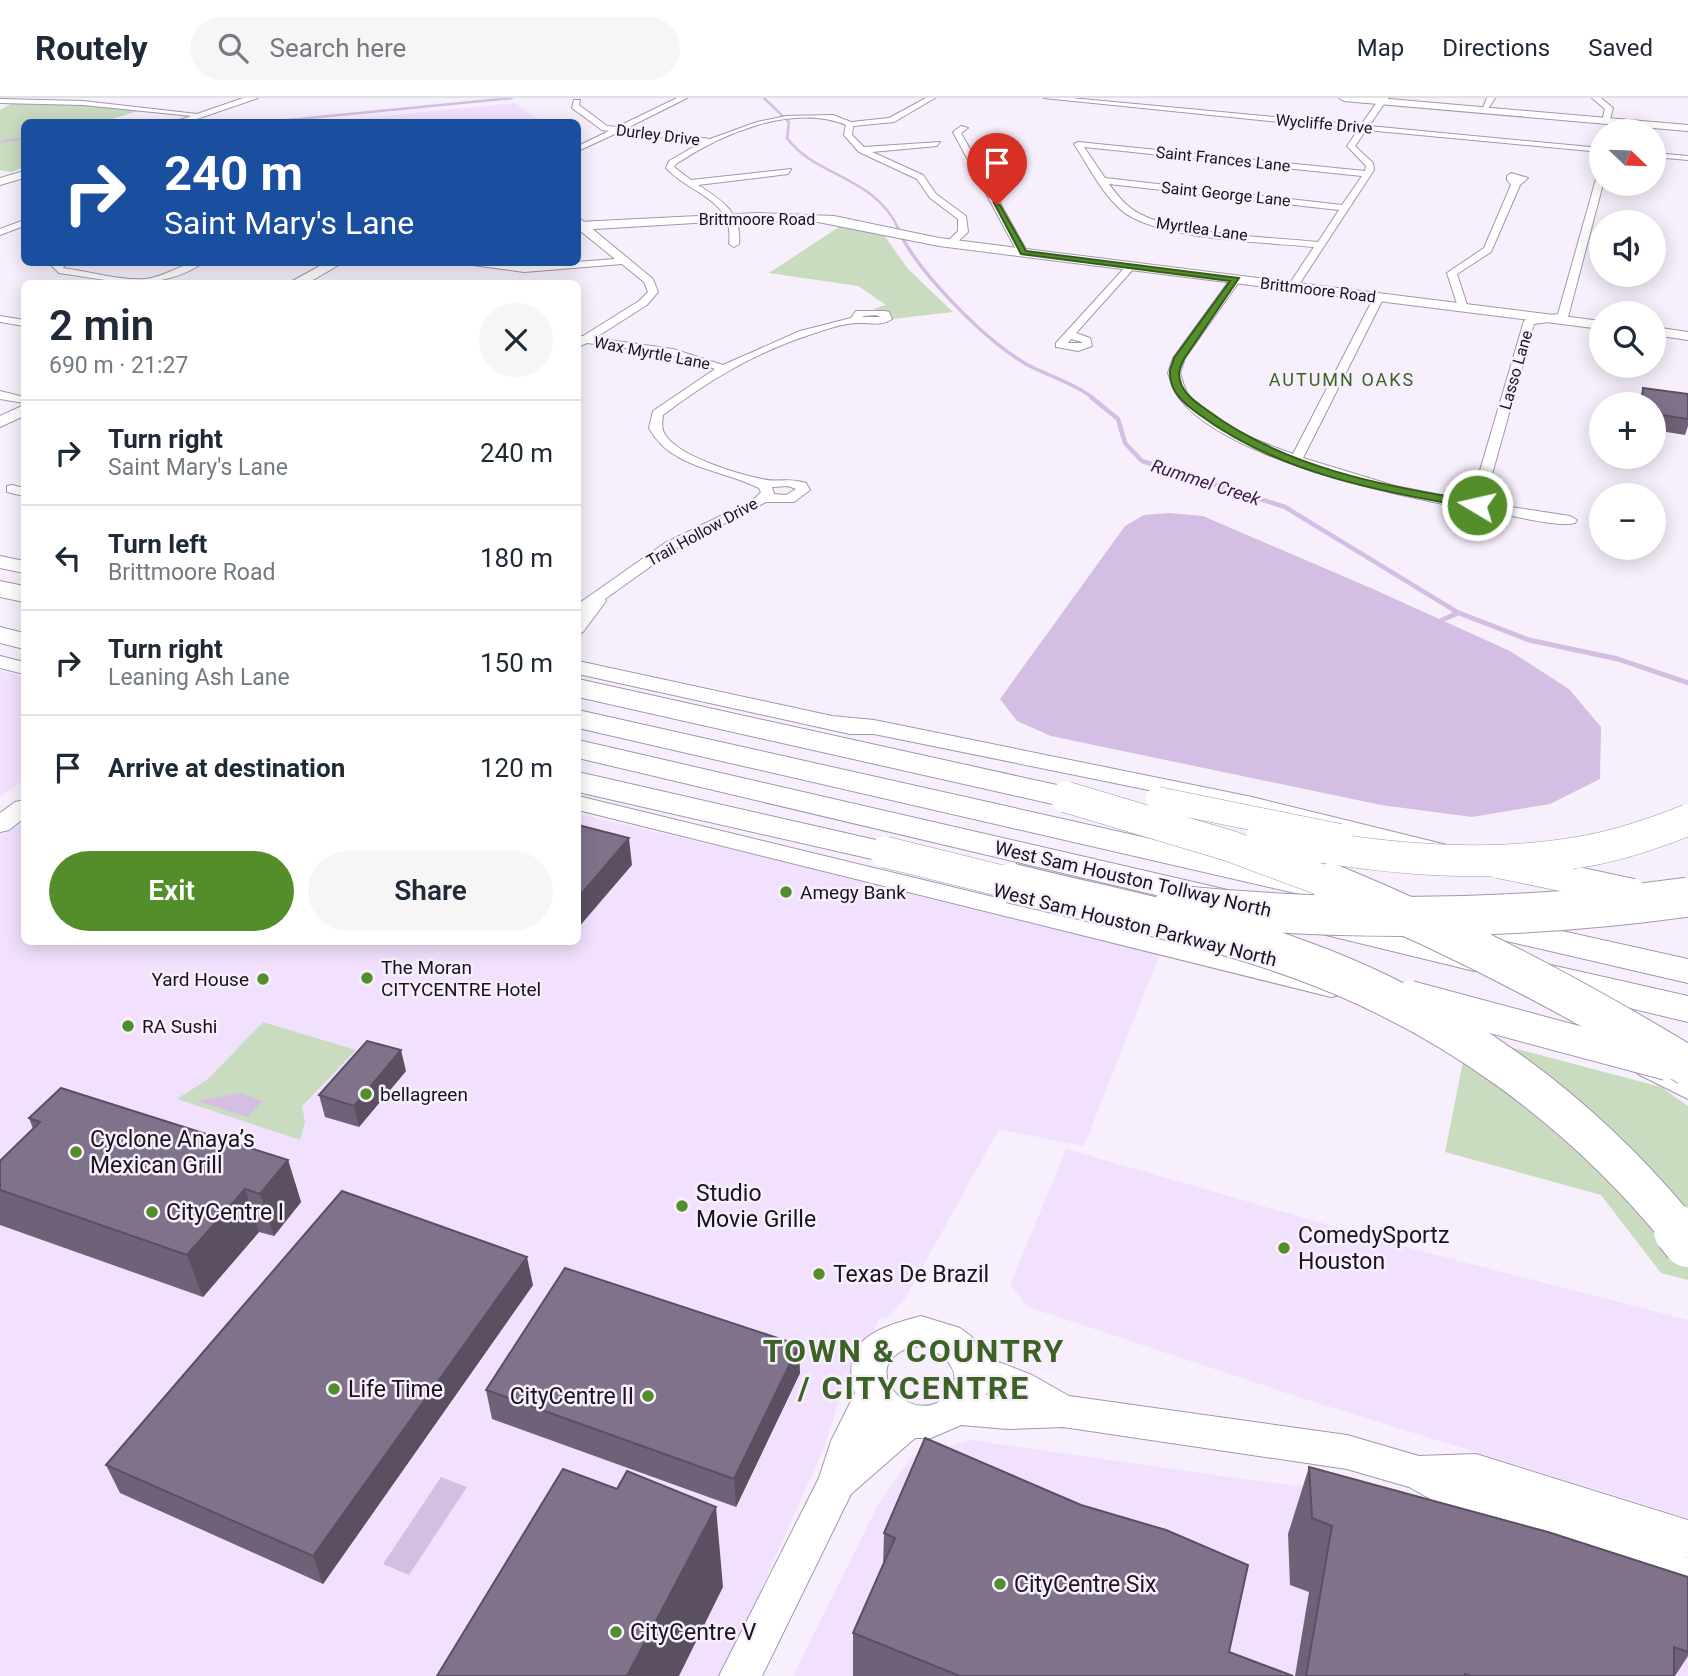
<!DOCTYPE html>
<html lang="en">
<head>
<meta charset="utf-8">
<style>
  :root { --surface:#fff; --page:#f6f6f7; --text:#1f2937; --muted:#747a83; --line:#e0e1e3; --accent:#538e2b }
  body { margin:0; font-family:Roboto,sans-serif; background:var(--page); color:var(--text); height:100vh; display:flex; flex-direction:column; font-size:26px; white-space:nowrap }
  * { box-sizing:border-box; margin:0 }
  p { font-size:23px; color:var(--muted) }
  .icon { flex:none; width:38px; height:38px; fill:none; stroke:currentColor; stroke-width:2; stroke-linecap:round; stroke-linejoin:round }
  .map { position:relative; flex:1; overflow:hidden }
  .panel { position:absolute; left:21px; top:182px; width:560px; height:665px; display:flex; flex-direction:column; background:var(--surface); border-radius:10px; box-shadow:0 4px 18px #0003 }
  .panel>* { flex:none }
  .hud { position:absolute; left:21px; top:21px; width:560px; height:147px; border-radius:10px; box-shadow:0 4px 18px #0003; background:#1a4fa0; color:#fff; overflow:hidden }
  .needle { width:46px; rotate:113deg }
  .buttons { position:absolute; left:1589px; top:21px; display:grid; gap:14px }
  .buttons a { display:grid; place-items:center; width:77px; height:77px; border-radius:50%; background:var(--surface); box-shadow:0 4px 18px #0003; font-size:35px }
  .pin { position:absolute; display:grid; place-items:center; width:60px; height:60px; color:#fff; margin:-72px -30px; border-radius:50% 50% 50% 0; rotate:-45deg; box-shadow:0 0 7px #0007 }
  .pin .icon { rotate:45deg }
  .me { position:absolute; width:77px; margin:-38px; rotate:279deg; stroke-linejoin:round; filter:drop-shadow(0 0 5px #0008) }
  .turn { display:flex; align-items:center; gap:24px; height:147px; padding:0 28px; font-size:32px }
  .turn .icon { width:91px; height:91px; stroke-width:2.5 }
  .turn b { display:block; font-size:49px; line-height:60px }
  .round { display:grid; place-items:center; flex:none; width:74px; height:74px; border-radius:37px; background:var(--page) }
  .overview { display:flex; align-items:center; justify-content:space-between; height:119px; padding:0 28px }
  h1 { font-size:42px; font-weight:600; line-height:52px }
  .cta { display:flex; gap:14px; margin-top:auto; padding:14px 28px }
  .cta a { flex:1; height:80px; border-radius:42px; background:var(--accent); color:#fff; font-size:28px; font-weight:600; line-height:80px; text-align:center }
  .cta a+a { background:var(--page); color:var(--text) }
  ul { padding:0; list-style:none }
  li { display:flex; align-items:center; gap:21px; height:105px; padding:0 28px; border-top:2px solid var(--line) }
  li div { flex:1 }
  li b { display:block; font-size:26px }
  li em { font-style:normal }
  header { display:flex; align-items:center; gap:42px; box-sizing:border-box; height:98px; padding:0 35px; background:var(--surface); border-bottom:2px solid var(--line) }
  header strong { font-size:33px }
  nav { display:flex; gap:38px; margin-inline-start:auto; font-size:24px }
  .search { width:490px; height:63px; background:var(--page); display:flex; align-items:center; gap:18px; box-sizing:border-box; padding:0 24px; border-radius:38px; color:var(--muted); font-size:26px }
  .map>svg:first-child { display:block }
</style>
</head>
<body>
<header>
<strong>Routely</strong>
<div class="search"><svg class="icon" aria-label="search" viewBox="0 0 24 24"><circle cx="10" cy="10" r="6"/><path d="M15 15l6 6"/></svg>Search here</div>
<nav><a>Map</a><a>Directions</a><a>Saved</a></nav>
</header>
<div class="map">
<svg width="1688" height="1578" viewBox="0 0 1688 1578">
  <rect width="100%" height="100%" fill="#f7f0fc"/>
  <path fill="#f2e1fe" d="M515,5L542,24H321L384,18Z
    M0,573L24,579V682L0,699Z
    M578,716L878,785L1160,856L1084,1048L999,1031L905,1201L889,1218L880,1220L843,1290L824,1350L722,1578H0V735L24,717V844H578Z
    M1066,1051L1402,1148L1688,1222V1420L1301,1300L1028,1209L1010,1187Z
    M971,1342L1250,1382L1381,1398L1688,1505V1578H793L879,1405L911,1360Z"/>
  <path fill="#c9dcbf" d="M13,5L76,6L141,12L103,24H24V69L11,74L0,72V12Z
    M845,125L881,133L908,171L953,214L893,221L889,215L873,211L886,207L858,188L769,175Z
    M263,924L356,952L302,1008L305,1024L300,1042L177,1001L208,981Z
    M1468,938L1661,989L1688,1008V1182L1661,1175L1601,1097L1445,1054Z"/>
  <path fill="#d4bee4" d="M1169,415L1203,418L1373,491L1510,553L1569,591L1601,629L1600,681L1550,706L1472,719L1381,707L1051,638L1017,623L1000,601L1125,428L1144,417Z
    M240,995L263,1003L247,1019L198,1003Z
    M441,1379L467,1389L409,1477L383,1466Z"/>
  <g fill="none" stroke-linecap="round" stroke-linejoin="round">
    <path stroke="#d4bee4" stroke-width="2.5" d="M764,0L789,24L787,40C815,79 876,78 899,132
      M268,24L512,0
      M0,44L24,40"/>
    <path stroke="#d4bee4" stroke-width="3.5" d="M898,131C917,174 985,242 1026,266C1048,278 1074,285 1093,300"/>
    <path stroke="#d4bee4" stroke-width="4.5" d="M1091,299L1118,321L1125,345L1142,363L1285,409L1457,514"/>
    <path stroke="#d4bee4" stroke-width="5" d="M1454,513L1529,542L1618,561L1688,585
      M1442,522L1458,515"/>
    <g stroke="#a595b0" stroke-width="2">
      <path id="street" d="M677,0H687L627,30L710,41L757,24L786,18L833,17L851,24L889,20L926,0H935L894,24L853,28L852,37L864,49L940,44L937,48L872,54L923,77L936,96L966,118L968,134L954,147H948V143L958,133V121L930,100L917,81L859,54L844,37L846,27C792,5 721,36 676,66L674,69L691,82L791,71L788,76L698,87C722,102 742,115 739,146L734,149L729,146C735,101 691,97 666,70L669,63L702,44L619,34L578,53V48L609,33L602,32L572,10L574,2H580L579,7L607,28L617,29Z
        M1044,0H1071L1361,27L1380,0H1388L1369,28L1601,50V54L1366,32L1355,48L1373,65L1374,72L1298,188L1293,191L1288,188L1314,149C1267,144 1155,142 1121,112C1101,94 1088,67 1074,46L1078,44L1365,73L1366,68L1347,48L1358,32ZM1084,49L1362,78L1342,107L1105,80ZM1109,86L1339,112L1318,144C1271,139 1180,137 1140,116C1126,109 1118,98 1109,86Z
        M1487,0H1495L1486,14L1482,12Z
        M1592,0H1601L1613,10L1609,25L1602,23L1605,11Z
        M0,1L83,3L206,17L202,19L83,7L0,5Z
        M961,28L968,30L961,35L1028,155L1026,157L1018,155L953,34Z
        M1654,55L1688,58V62L1654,59Z
        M1511,75L1528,80L1520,87L1491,154L1457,176L1468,210L1459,212L1447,175L1484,150L1511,87L1507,82V78Z
        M1596,81H1601L1603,86L1568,219L1563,222L1534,226L1484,405L1570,418L1577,422L1575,425C1557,429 1520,419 1501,416C1421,404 1228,365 1179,300C1174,293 1171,283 1168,275L1173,260L1232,179H1240L1241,181L1185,260L1180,275C1182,281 1184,290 1188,296C1207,323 1262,345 1293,356L1374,199L1383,197L1384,199L1303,360L1395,388L1471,403L1524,223L1529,220L1558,216Z
        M578,119L653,181L658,194L647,207L595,240L673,251L723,267L800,233L851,220L856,213H885L889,214L892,221C882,228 873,225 862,225C845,224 824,232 809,237C754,255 708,283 663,317C662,326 661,331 666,338C681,359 737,376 762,381C777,385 786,379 806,385L810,392L794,404H766L675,451L605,501L606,503L583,534L578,536V521L581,517H578V506L665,445L753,402L761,394L759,390C722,371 671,371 649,330L653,313L715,271C674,254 630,251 587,245L578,249V238H583L639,203L648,194L644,184L622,166L524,174L450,164L524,168L615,161L578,131ZM876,217L881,219H863V218ZM788,388L796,391L786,397L774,396L772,389Z
        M24,122V128L0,137V131Z
        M55,164H66L63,170C87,173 122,183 145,181C166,179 182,164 204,164C159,196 109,182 59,175L52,168Z
        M1128,166L1136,168L1076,235L1090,240L1092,248L1078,253L1056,249V245ZM1071,241L1082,244V245H1068Z
        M0,218L24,222V228L0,224Z
        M0,293L24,299V305L0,301Z
        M12,387L24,390V398L7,394V388Z"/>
    </g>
    <g stroke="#a595b0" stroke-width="2">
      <path id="secondary" d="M243,0H258L188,24H174Z
        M1339,0H1378L1688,27V33L1344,3Z
        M24,73V80L0,87V80Z
        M758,115L834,118L939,140L1601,223V231L939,148L818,124L728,123L578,132V124Z
        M327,164H344L306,186H287Z
        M1654,229L1688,234V242L1654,237Z
        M24,307V318L0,329V318Z
        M0,458L24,463V475L0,470Z
        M0,558L24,564V576L0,570Z
        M578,563L832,618L874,622L1252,699L1447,747L1451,752L1447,757L1438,760L1252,713L874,636H850L578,576Z
        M578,698L1331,881L1341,883L1345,890L1341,897L1331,899L578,712Z
        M24,702V720L9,732L0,734V715L15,704Z
        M1649,958L1688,977V1001L1638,976L1634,969L1638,962Z
        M921,1218L960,1230L972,1239L983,1258L1032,1277L1069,1298L1347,1337L1419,1358L1476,1356L1688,1422V1460L1676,1456L1688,1460V1498L1459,1417L1409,1389L1347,1371L1063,1329L1008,1331L961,1327L931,1340H915L851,1396L762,1578H719L819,1380L831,1343L855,1295C839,1241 877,1230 921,1218ZM921,1248C940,1251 966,1273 949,1295C918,1333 860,1277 900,1254C905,1250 915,1249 921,1248ZM988,1292L1005,1299L986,1297Z"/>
    </g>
    <g stroke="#a595b0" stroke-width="2">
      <path id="highway" d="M0,483L24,488V504L0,499Z
        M0,529L24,535V551L0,545Z
        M578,581L1066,689L1077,692L1082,699L1077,706L1066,709L578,599Z
        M578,612L1308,776L1320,779L1325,787L1320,795L1308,798L578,630Z
        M578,642L1215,789L1227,792L1233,800L1227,808L1215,811L578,660Z
        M578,674L885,744L897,747L902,754L897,761L885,764L578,694Z
        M1472,813L1688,861V885L1459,832L1454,824L1459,816Z
        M1331,816L1487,852L1492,861L1487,870L1474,873L1318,835L1313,827L1318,819Z
        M1542,865L1688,898V924L1529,886L1523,877L1529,868Z"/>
    </g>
    <use href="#street" fill="#fff" fill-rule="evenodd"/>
    <use href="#secondary" fill="#fff" fill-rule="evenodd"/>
    <use href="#highway" fill="#fff" fill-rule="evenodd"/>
    <g stroke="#a595b0" stroke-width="25" stroke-linecap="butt">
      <path id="secondary-bridge-far1" d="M1158,701L1340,738
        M1498,768L1590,787"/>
    </g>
    <g stroke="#a595b0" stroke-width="32" stroke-linecap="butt">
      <path id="secondary-bridge" d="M1581,785L1632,796
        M1410,898L1667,967"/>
    </g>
    <g stroke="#a595b0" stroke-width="32" stroke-linecap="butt">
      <path id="highway-bridge-far2" d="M1066,699L1230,748L1335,787
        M1262,739C1368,759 1478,773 1586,753C1621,747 1655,735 1688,722
        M885,754L1018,787"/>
    </g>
    <g stroke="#a595b0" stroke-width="41" stroke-linecap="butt">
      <path id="highway-bridge-far1" d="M1011,785C1107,809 1205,827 1298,861C1449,915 1580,1011 1681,1135
        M1330,785C1455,836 1573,898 1688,968
        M1174,807C1347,824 1516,823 1688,799"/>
    </g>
    <g stroke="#a595b0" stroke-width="52" stroke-linecap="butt">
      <path id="highway-bridge" d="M1679,1133L1688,1144"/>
    </g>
    <use href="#secondary-bridge-far1" stroke="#fff" stroke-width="24"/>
    <use href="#secondary-bridge" stroke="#fff" stroke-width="30"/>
    <use href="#highway-bridge-far2" stroke="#fff" stroke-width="31"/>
    <use href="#highway-bridge-far1" stroke="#fff" stroke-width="39"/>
    <use href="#highway-bridge" stroke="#fff" stroke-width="50"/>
  </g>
  <path fill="#6f6278" d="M1643,290L1688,296V328L1685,337L1654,332V306H1638Z
    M406,973L359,1029L325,1019L319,997Z
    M29,1020L288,1062L301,1104L274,1138L259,1134L203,1199L0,1127V1063L33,1031Z
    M533,1187L323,1486L120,1395L106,1367Z
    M800,1275L736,1409L492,1321L486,1292Z
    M1309,1369L1688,1479V1558L1675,1578H1295L1309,1494L1290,1487L1288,1436Z
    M884,1435L1229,1554L1293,1578H853V1535L883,1469Z"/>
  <path fill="#5a5062" d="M629,740L632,767L578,830V800Z
    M401,952L406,973L359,1029L354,1008Z
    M288,1062L301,1104L274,1138L260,1096Z
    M245,1091L259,1134L203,1199L187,1157Z
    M527,1159L533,1187L323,1486L313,1458Z
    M799,1247L800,1275L736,1409L734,1381Z
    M716,1409L723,1489L679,1578H627Z"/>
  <path fill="#81728c" stroke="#5a5062" stroke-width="2" d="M1643,290L1688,296V321L1654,316V306H1642Z
    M578,727L629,740L578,800Z
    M367,943L401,952L354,1008L319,997Z
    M61,990L288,1062L260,1096L245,1091L187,1157L0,1092V1063L40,1024L29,1020Z
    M342,1093L527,1159L313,1458L106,1367Z
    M565,1170L799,1247L734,1381L486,1292Z
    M925,1340L1081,1407L1166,1432L1248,1467L1229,1554L1293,1578H960L853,1535L895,1440L884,1435Z
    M1309,1369L1548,1434L1688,1479V1554L1674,1549V1578H1471L1465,1576V1578H1306L1332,1428L1312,1420Z
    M563,1371L617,1391L627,1373L716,1409L627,1578H437Z"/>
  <path fill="#538e2b" stroke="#365c1c" stroke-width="2" d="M994,105L1000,107L1026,153L1239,180L1184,261C1182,265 1179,271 1179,276C1180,294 1194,303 1207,312C1283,369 1385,389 1477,403L1483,407L1477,410C1384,395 1278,375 1200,317C1186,307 1170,295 1170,276C1169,271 1173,265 1174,260L1230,183L1021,156Z"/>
  <g fill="#538e2b" stroke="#f7f0fc" stroke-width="2.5">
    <circle cx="786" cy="794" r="7"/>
    <circle cx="367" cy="880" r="7"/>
    <circle cx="263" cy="881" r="7"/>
    <circle cx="128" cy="928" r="7"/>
    <circle cx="366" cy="996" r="7"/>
    <circle cx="76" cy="1054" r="7"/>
    <circle cx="682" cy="1108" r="7"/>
    <circle cx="152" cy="1114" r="7"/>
    <circle cx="1284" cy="1150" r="7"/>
    <circle cx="819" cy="1176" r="7"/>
    <circle cx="334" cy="1291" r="7"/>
    <circle cx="648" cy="1298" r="7"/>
    <circle cx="1000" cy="1486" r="7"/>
    <circle cx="616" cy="1534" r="7"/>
  </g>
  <g text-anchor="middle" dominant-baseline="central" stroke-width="5" stroke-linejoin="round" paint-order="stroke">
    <g font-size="16" fill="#19131d" stroke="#f7f0fc">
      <text transform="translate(1324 26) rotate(5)">Wycliffe Drive</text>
      <text transform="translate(658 37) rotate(7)">Durley Drive</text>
      <text transform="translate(1223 61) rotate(6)">Saint Frances Lane</text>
      <text transform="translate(1226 96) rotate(6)">Saint George Lane</text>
      <text x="757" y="121">Brittmoore Road</text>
      <text transform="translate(1202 131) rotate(8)">Myrtlea Lane</text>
      <text transform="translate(1318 192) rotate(7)">Brittmoore Road</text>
      <text transform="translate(652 255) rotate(11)">Wax Myrtle Lane</text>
      <text transform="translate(1516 272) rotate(-74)">Lasso Lane</text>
      <text transform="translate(702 434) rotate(-29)">Trail Hollow Drive</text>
    </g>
    <g font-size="18" letter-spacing="2" fill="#3c6225" stroke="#f7f0fc">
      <text x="1342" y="281">AUTUMN OAKS</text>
    </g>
    <g font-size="18" font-style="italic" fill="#391b4a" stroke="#f7f0fc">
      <text transform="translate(1206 384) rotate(18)">Rummel Creek</text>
    </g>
    <g font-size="19" fill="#19131d" stroke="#f7f0fc">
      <text transform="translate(1133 781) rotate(13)">West Sam Houston Tollway North</text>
      <text transform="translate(1135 827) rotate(14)">West Sam Houston Parkway North</text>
    </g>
    <g font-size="19" fill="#19131d" stroke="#f7f0fc" text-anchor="start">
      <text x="800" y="794">Amegy Bank</text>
      <text x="381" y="869">The Moran<tspan x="381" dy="22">CITYCENTRE Hotel</tspan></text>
      <text x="249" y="881" text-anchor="end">Yard House</text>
      <text x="142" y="928">RA Sushi</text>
      <text x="380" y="996">bellagreen</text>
    </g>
    <g font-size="23" fill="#19131d" stroke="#f7f0fc" text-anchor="start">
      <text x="90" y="1041">Cyclone Anaya’s<tspan x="90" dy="26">Mexican Grill</tspan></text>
      <text x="696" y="1095">Studio<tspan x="696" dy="26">Movie Grille</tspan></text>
      <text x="166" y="1114">CityCentre I</text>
      <text x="1298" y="1137">ComedySportz<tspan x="1298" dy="26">Houston</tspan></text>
      <text x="833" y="1176">Texas De Brazil</text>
      <text x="348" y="1291">Life Time</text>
      <text x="634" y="1298" text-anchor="end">CityCentre II</text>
      <text x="1014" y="1486">CityCentre Six</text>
      <text x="630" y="1534">CityCentre V</text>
    </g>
    <g font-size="32" font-weight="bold" letter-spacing="2" fill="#3c6225" stroke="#f7f0fc">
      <text x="914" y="1253">TOWN &amp; COUNTRY<tspan x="914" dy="37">/ CITYCENTRE</tspan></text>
    </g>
  </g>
</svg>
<div class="buttons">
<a><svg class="needle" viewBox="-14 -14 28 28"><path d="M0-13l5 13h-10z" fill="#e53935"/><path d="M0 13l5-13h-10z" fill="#747a83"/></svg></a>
<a><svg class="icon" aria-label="sound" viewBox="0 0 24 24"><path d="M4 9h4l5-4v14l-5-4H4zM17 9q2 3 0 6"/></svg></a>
<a><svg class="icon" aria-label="search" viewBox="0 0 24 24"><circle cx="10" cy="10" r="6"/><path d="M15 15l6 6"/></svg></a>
<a>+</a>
<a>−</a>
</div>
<div class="pin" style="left:997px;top:107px;background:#d93025"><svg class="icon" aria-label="arrive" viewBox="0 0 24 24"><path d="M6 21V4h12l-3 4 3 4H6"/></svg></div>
<svg class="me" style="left:1477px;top:407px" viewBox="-20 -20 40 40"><circle r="17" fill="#538e2b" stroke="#fff" stroke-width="3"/><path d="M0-11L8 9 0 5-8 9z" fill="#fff"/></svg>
<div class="hud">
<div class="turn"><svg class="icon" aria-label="right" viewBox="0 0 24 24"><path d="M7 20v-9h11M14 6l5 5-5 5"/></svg><div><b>240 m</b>Saint Mary's Lane</div></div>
</div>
<section class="panel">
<div class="overview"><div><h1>2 min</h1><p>690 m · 21:27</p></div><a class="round"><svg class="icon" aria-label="close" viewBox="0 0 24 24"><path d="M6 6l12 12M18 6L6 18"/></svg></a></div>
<ul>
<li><svg class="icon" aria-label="right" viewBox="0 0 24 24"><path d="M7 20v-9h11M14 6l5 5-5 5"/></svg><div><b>Turn right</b><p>Saint Mary's Lane</p></div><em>240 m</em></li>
<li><svg class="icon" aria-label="left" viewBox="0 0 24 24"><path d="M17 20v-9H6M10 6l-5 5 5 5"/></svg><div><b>Turn left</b><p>Brittmoore Road</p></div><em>180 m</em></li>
<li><svg class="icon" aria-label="right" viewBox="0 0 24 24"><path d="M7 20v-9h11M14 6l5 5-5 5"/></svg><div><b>Turn right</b><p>Leaning Ash Lane</p></div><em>150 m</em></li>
<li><svg class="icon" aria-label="arrive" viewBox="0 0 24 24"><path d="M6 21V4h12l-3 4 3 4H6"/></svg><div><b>Arrive at destination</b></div><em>120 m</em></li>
</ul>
<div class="cta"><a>Exit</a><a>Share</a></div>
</section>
</div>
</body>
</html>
